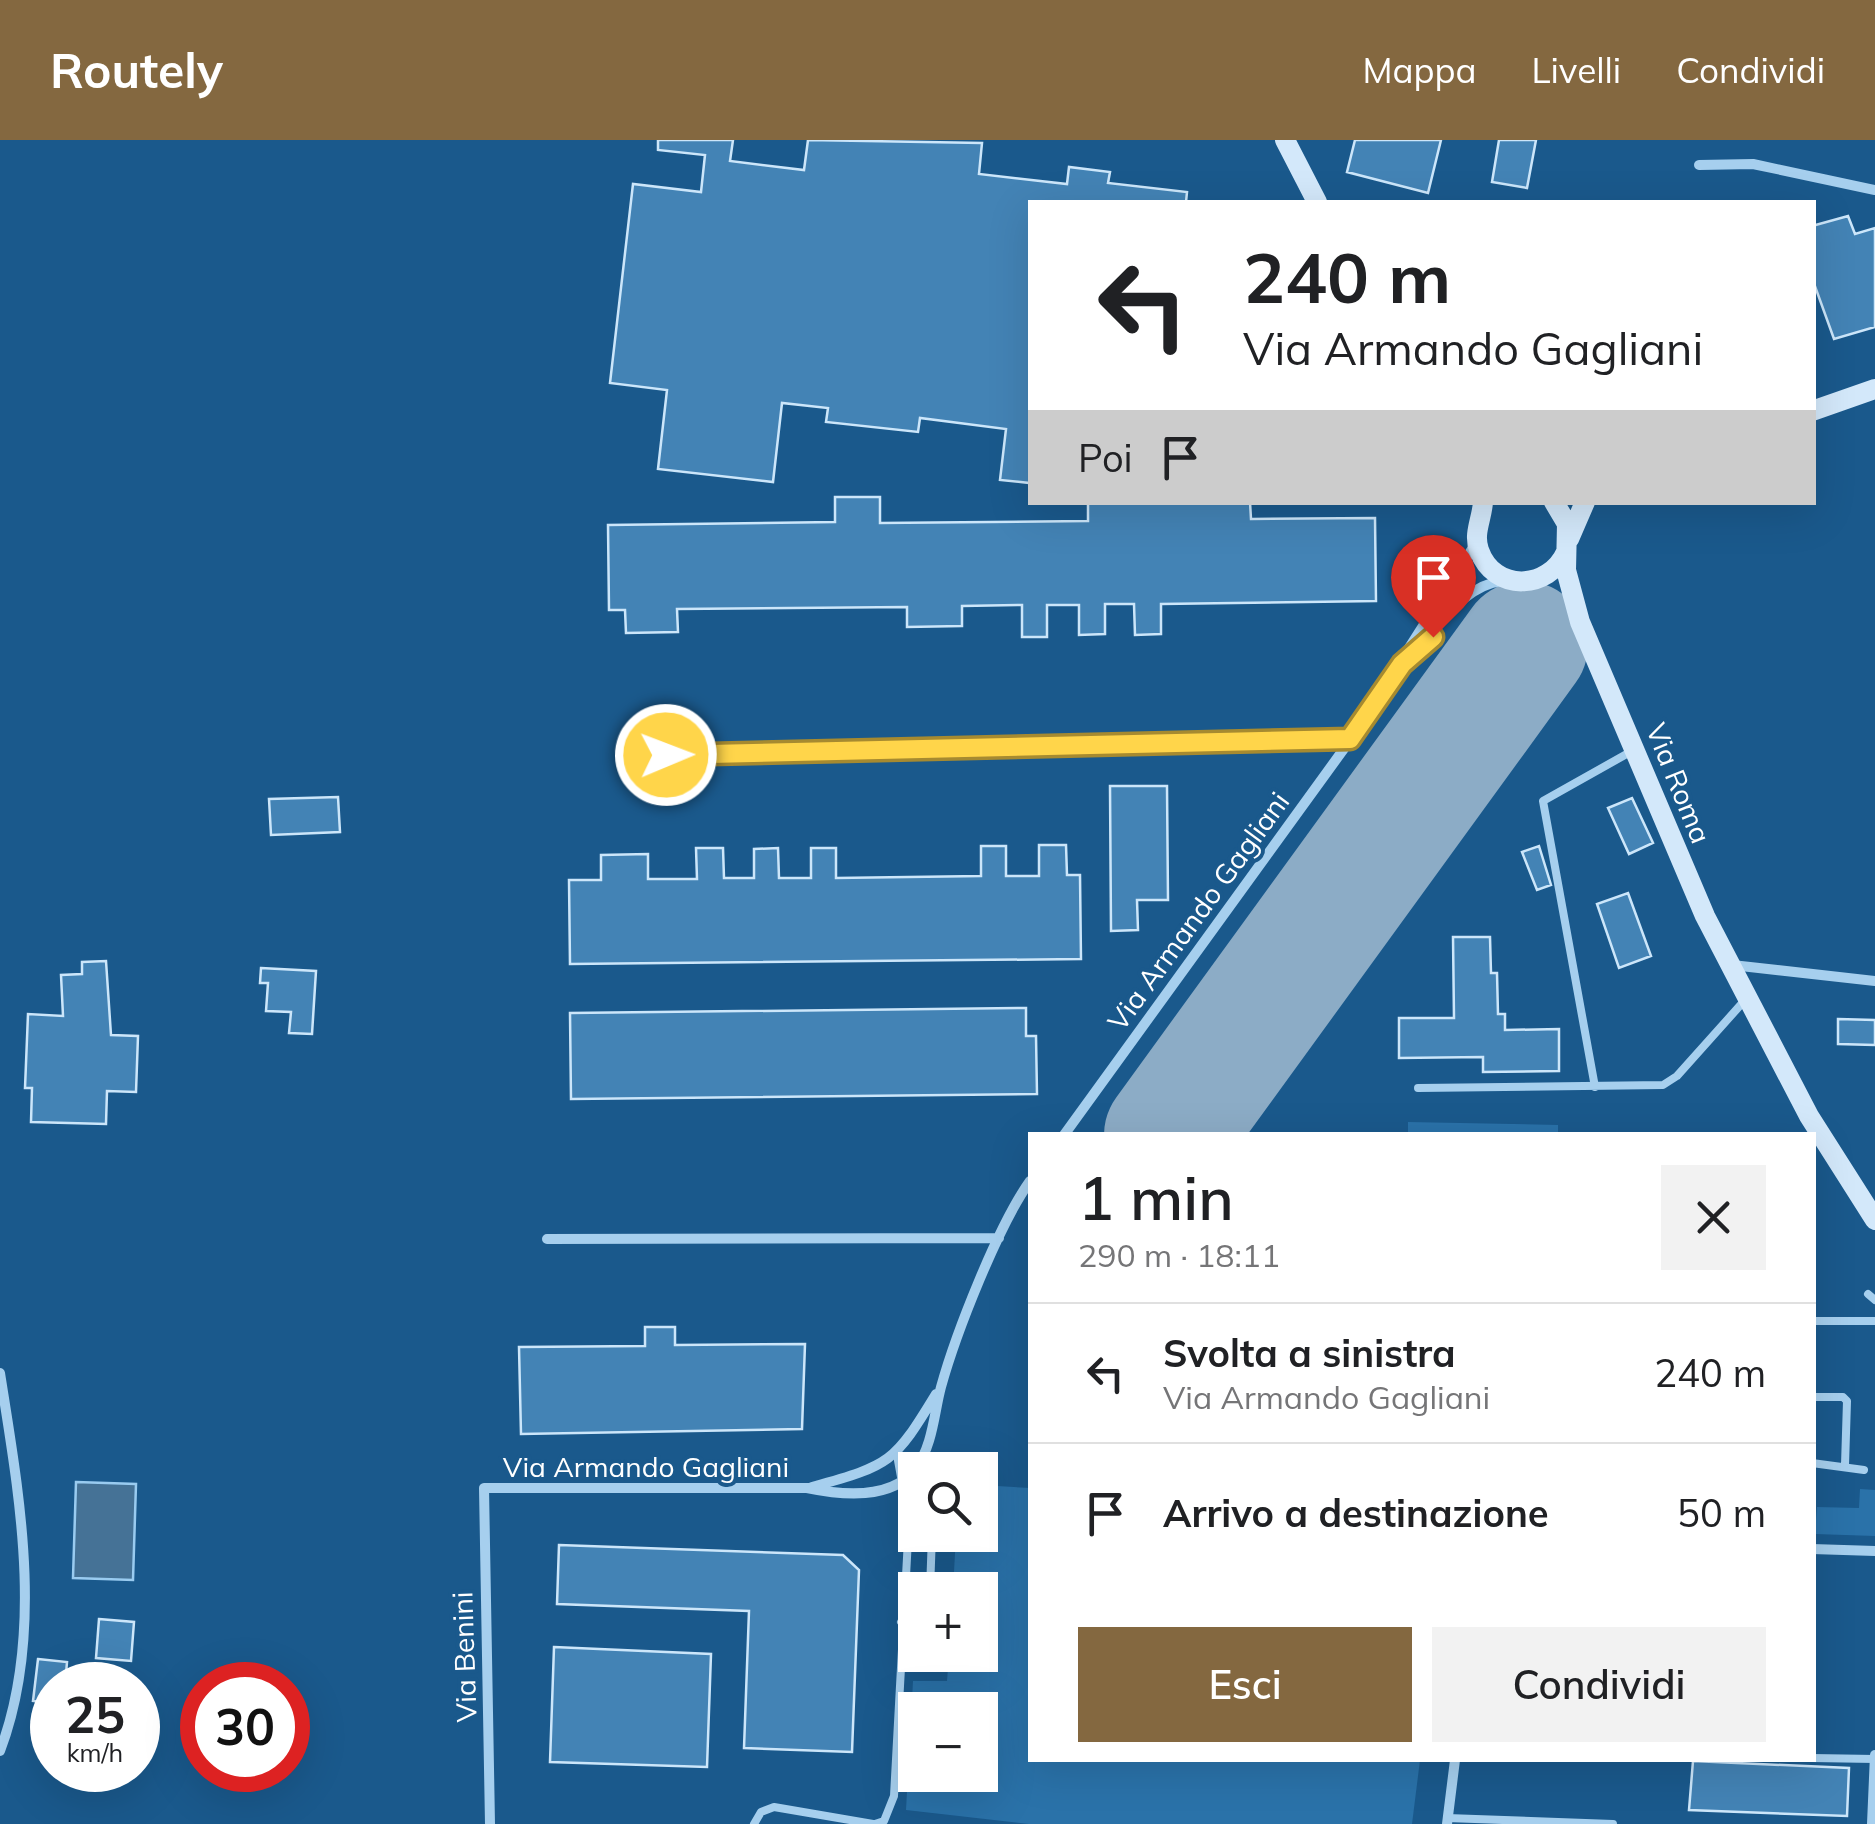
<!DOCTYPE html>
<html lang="it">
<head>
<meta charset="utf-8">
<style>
  :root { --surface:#fff; --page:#f2f2f2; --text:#202124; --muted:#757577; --line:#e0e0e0; --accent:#846840 }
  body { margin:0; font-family:Mulish,sans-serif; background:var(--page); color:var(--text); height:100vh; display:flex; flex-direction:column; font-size:38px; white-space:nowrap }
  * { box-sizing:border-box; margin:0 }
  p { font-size:32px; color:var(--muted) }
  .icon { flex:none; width:55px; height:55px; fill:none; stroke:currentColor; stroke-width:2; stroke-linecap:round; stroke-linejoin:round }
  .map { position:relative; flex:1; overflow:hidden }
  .drawer { position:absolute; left:1028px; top:992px; width:788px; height:630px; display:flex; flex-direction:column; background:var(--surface); border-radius:0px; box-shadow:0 10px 40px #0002 }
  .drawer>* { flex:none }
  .hud { position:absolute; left:1028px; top:60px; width:788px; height:305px; border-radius:0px; box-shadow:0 10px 40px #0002; background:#fff; color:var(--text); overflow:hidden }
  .fabs { position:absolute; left:898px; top:1312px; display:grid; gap:20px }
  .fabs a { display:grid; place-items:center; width:100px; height:100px; border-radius:0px; background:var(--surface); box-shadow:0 10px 40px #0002; font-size:50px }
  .speed { position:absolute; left:30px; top:1522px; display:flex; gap:20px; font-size:50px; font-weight:700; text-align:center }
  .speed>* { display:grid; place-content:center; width:130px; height:130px; border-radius:50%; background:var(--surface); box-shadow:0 10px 40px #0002; line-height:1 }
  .speed small { font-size:25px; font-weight:400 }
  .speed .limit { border:15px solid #d22; background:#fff; color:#111 }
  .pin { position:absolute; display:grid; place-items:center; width:85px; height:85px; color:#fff; margin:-102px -42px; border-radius:50% 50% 50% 0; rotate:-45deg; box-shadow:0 0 10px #0007 }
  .pin .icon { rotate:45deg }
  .me { position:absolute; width:110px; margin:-55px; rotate:89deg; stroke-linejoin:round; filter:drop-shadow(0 0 8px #0008) }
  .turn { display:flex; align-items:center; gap:35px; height:210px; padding:0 50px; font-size:45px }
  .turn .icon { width:130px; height:130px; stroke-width:2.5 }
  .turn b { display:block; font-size:70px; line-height:85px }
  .then { display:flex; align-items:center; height:95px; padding:0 50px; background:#0003; gap:20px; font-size:38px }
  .round { display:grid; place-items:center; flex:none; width:105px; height:105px; border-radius:0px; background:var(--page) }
  .head { display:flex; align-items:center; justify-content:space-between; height:170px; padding:0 50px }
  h1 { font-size:60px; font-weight:600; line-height:75px }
  .button { display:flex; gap:20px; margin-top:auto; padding:20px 50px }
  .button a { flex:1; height:115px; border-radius:0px; background:var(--accent); color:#fff; font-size:40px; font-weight:600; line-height:115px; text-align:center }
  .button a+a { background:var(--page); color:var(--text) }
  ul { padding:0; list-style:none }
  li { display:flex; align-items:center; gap:30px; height:140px; padding:0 50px; border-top:2px solid var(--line) }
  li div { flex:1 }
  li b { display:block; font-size:38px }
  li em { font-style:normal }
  header { display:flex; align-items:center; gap:60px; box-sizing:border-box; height:140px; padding:0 50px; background:var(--accent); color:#fff }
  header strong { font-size:48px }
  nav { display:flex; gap:55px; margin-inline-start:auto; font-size:35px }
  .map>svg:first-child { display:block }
</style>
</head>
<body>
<header>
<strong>Routely</strong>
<nav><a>Mappa</a><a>Livelli</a><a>Condividi</a></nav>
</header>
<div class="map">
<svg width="1875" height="1684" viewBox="0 0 1875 1684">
  <rect width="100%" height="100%" fill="#1a598c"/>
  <path fill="#2a72a9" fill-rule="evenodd" d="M1408,982L1558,985V995H1408Z
    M980,1345L1030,1348V1620H1420L1412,1684H1029L906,1670L913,1541H947L949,1515H980V1450H953L956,1395H980ZM915,1570H980V1635H915Z
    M1860,1349L1875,1350V1396L1815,1394L1817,1367L1859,1368Z"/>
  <path fill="#457296" stroke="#99cbf0" stroke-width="2.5" d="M76,1342L136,1344L133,1440L73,1438Z"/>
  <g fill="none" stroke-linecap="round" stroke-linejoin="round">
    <path stroke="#8cacc6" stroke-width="128" d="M1168,995L1524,505"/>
  </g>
  <path fill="#4383b5" stroke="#cce6fa" stroke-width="2.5" d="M658,0H733L730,21L804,30L808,0L982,3L979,34L1067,44L1069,27L1110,32L1108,43L1187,52L1186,62H1030V343L1000,340L1006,289L920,278L918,292L826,282L828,268L782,263L773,342L658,329L667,250L610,243L633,44L701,52L705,15L658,10Z
    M1355,0H1441L1428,53L1347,32Z
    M1499,0H1536L1527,48L1492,42Z
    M1848,76L1855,94L1875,88V187L1834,199L1812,138V86Z
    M835,357H880V383L1088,381V362H1250L1251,379L1375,378L1376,461L1161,464V494L1135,495L1134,464H1105V494L1079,495V465H1047V497H1022V465L962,466V486L907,487V467L677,469L678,492L626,493L625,470H609L608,385L835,382Z
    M1110,646H1167L1168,760H1137L1138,790L1111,791Z
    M338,657L340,692L271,695L269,659Z
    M1632,658L1653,703L1629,714L1608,668Z
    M1039,705H1066L1067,735H1080L1081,819L570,824L569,740H601V715L648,714V739H697L696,708H723L724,738H754V709L778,708L779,738H811V708H836V738L981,736V706H1006V736H1039Z
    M1539,706L1551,745L1537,750L1522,712Z
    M1628,753L1651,816L1619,828L1597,764Z
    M1453,797H1490L1491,833H1497L1498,874H1505V890L1559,889V931L1483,932V917L1399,918V878H1454Z
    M106,821L111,895L138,896L136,952L107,951L106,984L31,982L32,948H25L28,874L63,876L61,835L82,834V822Z
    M261,828L316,831L312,894L289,893L291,872L266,871L268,843H260Z
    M1026,868V896H1036L1037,954L571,959L570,873Z
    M1838,879L1875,880V905L1838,904Z
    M645,1187H675V1205L805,1204L802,1289L521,1294L519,1207L645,1206Z
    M559,1405L843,1415L859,1430L852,1612L744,1608L749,1471L557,1464Z
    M99,1479L134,1482L131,1521L96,1518Z
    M554,1507L711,1514L707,1627L550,1622Z
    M38,1519L67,1522L65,1545H52V1563L33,1561Z
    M1693,1621L1849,1628L1847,1676L1689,1670Z"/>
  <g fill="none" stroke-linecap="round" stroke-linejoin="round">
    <path stroke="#a6cfee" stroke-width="8" d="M1595,947L1543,661L1632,611
      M1418,948L1663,945L1677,936L1745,860
      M1868,1154L1875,1160
      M1812,1181H1875
      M1812,1257H1843L1847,1261L1845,1325
      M1812,1323L1864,1330
      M930,1450L932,1395
      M901,1482L915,1494
      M1812,1618L1875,1619
      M1447,1678L1613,1684
      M754,1684L761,1672L774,1667L873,1684
      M875,1684L884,1681L894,1656L909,1381L897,1315"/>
    <path stroke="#a6cfee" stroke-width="10" d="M1699,25L1753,24L1875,50
      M1406,520C1437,494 1459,446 1502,441
      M665,615L1351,599
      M1732,825L1875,841
      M1064,995L1351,599L1474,406
      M547,1099L999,1098
      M0,1233C19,1354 45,1492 0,1611
      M812,1347C891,1325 894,1323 936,1254
      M1812,1409L1875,1411
      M490,1684L484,1348H807C841,1355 892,1361 916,1328C933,1305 934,1273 941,1247C956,1193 998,1086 1030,1041
      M1447,1684L1455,1620
      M1872,1684L1875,1615"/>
    <path stroke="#d3e8fa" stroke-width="20" d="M1285,0L1317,62
      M1812,271L1875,249
      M1483,362C1482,379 1473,393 1479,410C1494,453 1549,450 1566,412
      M1554,362L1567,384L1566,430L1580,482L1705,776L1809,976L1875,1080
      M1569,399L1585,362"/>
  </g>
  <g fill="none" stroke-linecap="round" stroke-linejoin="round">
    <g stroke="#a68a30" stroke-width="25">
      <path id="route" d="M666,615L1350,599L1402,524L1433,497"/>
    </g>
    <use href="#route" stroke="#ffd54a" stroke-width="18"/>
  </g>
  <g text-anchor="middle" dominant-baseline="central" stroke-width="8" stroke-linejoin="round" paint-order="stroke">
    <g font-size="28" fill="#fff" stroke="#1a598c">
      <text transform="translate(1679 643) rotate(68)">Via Roma</text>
      <text transform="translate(1198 771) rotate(-54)">Via Armando Gagliani</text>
      <text x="646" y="1326">Via Armando Gagliani</text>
      <text transform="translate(464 1517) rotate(-92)">Via Benini</text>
    </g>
  </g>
</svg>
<div class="fabs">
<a><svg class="icon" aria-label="search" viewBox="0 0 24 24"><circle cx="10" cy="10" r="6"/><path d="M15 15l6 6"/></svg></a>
<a>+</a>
<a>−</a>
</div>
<div class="speed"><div>25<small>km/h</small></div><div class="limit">30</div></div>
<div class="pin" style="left:1433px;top:497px;background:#d93025"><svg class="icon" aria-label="arrive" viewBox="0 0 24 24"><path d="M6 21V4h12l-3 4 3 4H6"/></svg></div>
<svg class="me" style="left:666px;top:615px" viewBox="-20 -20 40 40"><circle r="17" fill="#ffd54a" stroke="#fff" stroke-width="3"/><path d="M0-11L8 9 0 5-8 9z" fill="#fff"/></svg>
<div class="hud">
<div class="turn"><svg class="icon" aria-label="left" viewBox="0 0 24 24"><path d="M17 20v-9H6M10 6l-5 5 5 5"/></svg><div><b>240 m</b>Via Armando Gagliani</div></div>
<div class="then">Poi<svg class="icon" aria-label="arrive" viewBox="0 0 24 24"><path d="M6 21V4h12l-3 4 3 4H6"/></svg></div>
</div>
<section class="drawer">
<div class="head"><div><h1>1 min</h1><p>290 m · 18:11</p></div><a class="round"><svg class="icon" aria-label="close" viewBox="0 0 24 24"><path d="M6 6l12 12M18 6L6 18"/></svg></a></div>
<ul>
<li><svg class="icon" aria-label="left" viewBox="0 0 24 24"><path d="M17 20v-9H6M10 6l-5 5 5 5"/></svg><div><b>Svolta a sinistra</b><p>Via Armando Gagliani</p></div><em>240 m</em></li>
<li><svg class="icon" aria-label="arrive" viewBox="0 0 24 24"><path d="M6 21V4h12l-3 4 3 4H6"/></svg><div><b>Arrivo a destinazione</b></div><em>50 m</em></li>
</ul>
<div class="button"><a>Esci</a><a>Condividi</a></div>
</section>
</div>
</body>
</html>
